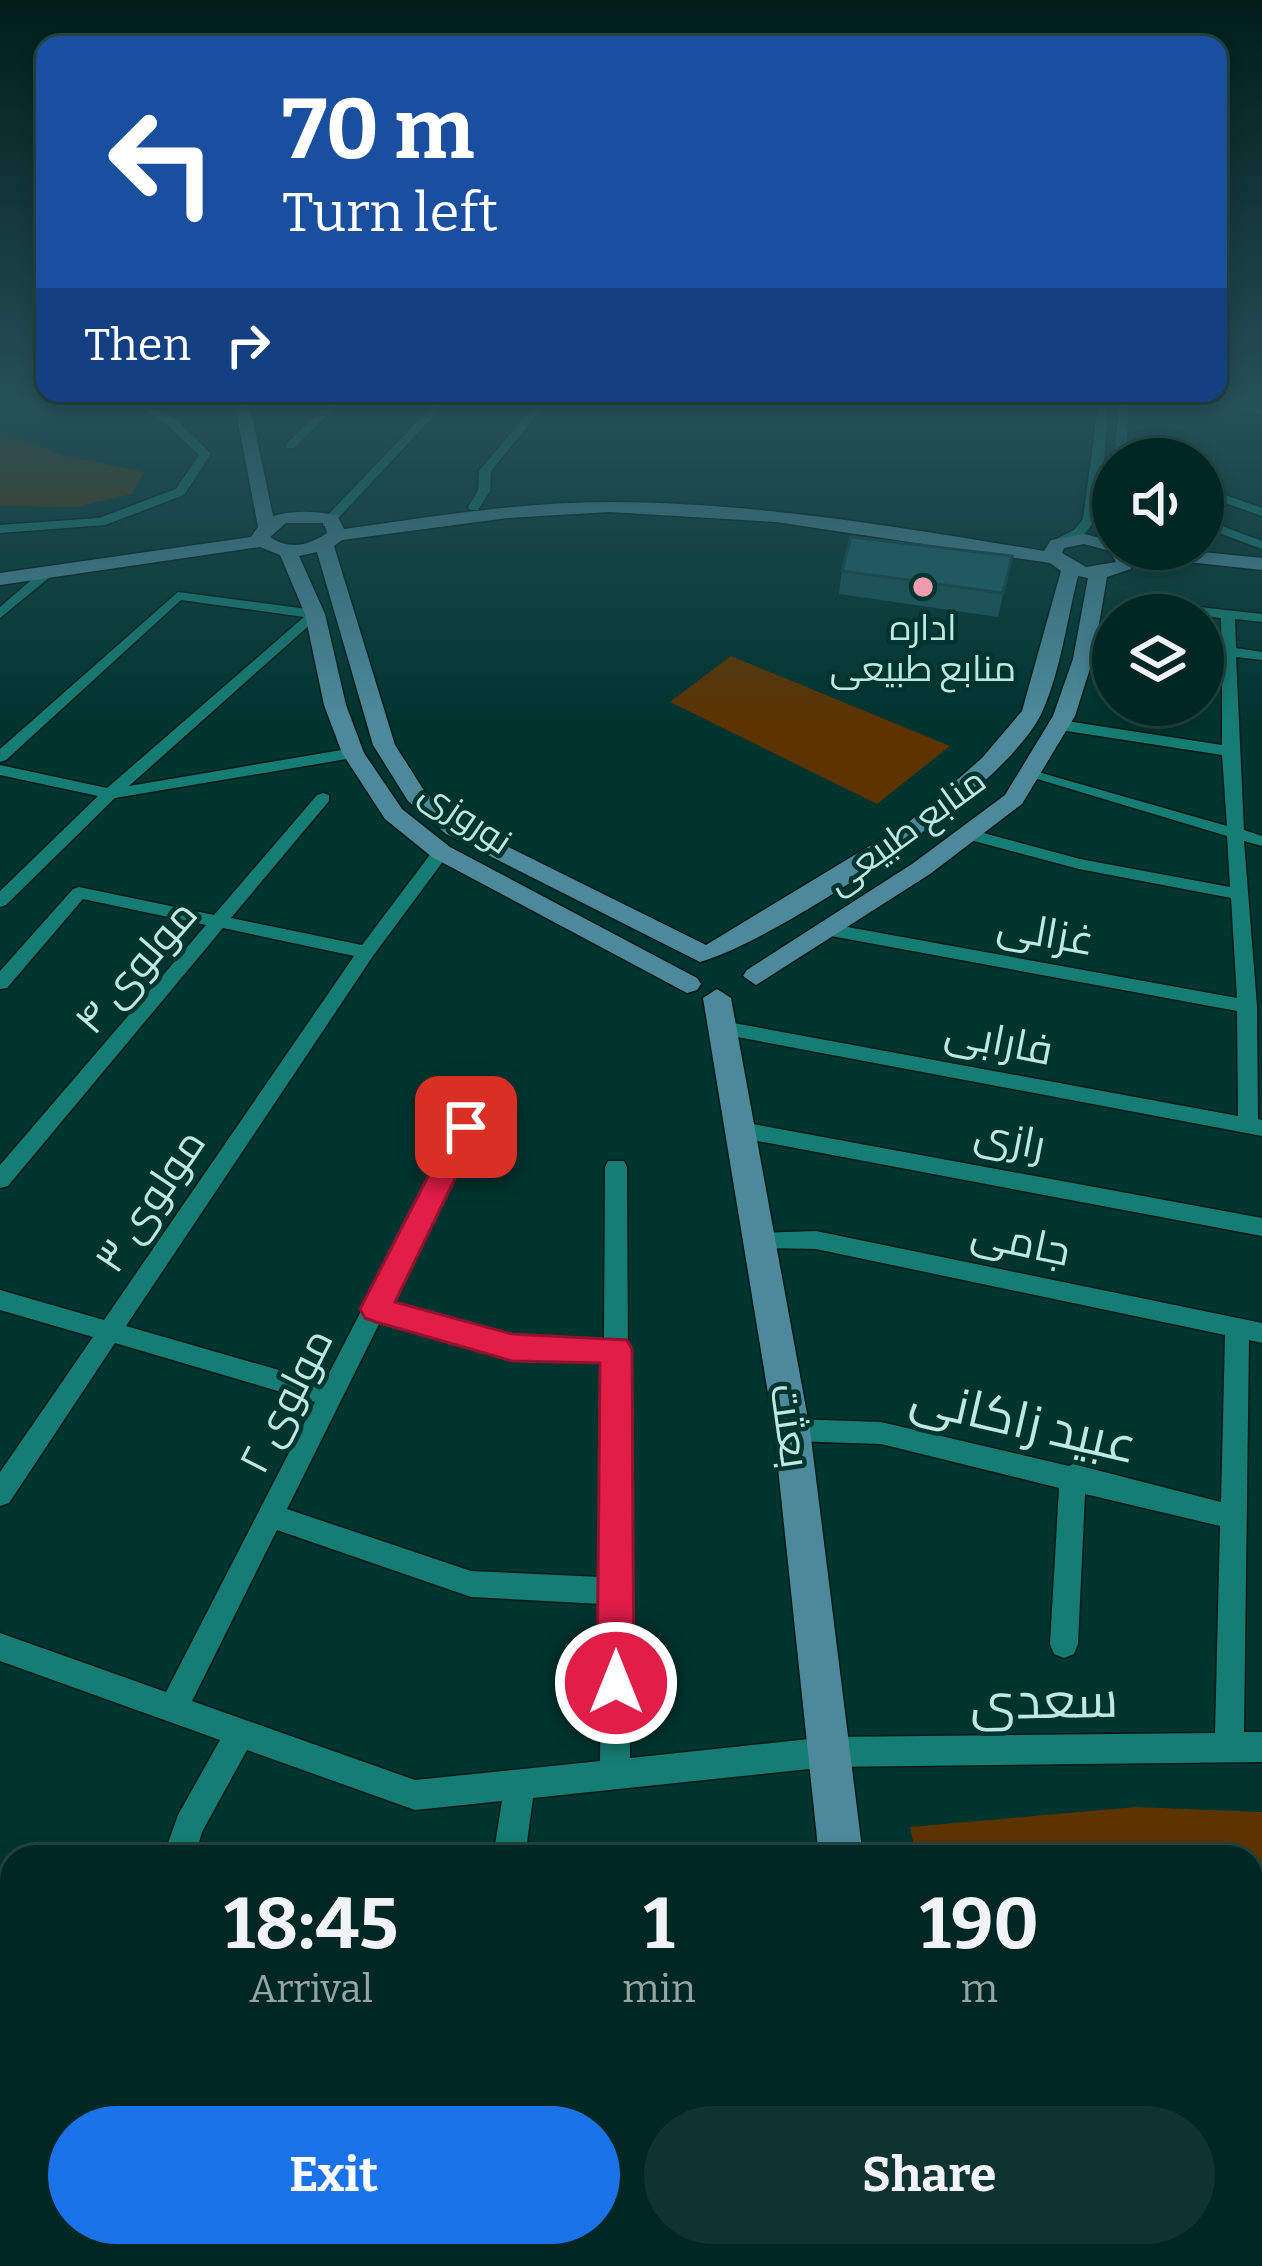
<!DOCTYPE html>
<html lang="en">
<head>
<meta charset="utf-8">
<style>
  :root { --surface:#002723; --page:#0e3330; --text:#f1f3f6; --muted:#95a5a6; --line:#224441; --accent:#1a73e8 }
  body { margin:0; font-family:Bitter,Cairo,serif; background:var(--page); color:var(--text); height:100vh; display:flex; flex-direction:column; font-size:45px; white-space:nowrap }
  * { box-sizing:border-box; margin:0 }
  p { font-size:39px; color:var(--muted) }
  .icon { flex:none; width:66px; height:66px; fill:none; stroke:currentColor; stroke-width:2; stroke-linecap:round; stroke-linejoin:round }
  .map { position:relative; flex:1; overflow:hidden }
  .details { position:absolute; left:0px; top:1845px; width:1263px; height:423px; display:flex; flex-direction:column; background:var(--surface); border-radius:36px 36px 0 0; box-shadow:0 6px 18px #0003,0 0 0 3px var(--line) }
  .details>* { flex:none }
  .top-card { position:absolute; left:36px; top:36px; width:1191px; height:366px; border-radius:24px; box-shadow:0 6px 18px #0003,0 0 0 3px var(--line); background:#1a4fa0; color:#fff; overflow:hidden }
  .fabs { position:absolute; left:1092px; top:438px; display:grid; gap:24px }
  .fabs a { display:grid; place-items:center; width:132px; height:132px; border-radius:50%; background:var(--surface); box-shadow:0 6px 18px #0003,0 0 0 3px var(--line); font-size:60px }
  .pin { position:absolute; display:grid; place-items:center; width:102px; height:102px; color:#fff; margin:-51px; border-radius:24px; box-shadow:0 6px 18px #0006 }
  .me { position:absolute; width:132px; margin:-66px; rotate:0deg; stroke-linejoin:round; filter:drop-shadow(0 0 9px #0008) }
  .turn { display:flex; align-items:center; gap:42px; height:252px; padding:0 48px; font-size:54px }
  .turn .icon { width:156px; height:156px; stroke-width:2.5 }
  .turn b { display:block; font-size:84px; line-height:102px }
  .then { display:flex; align-items:center; height:114px; padding:0 48px; background:#0003; gap:24px; font-size:45px }
  .eta { display:flex; justify-content:space-evenly; align-items:center; height:204px; text-align:center }
  .eta b { font-size:72px; font-weight:700; line-height:84px }
  .primary-button { display:flex; gap:24px; margin-top:auto; padding:24px 48px }
  .primary-button a { flex:1; height:138px; border-radius:72px; background:var(--accent); color:#fff; font-size:48px; font-weight:700; line-height:138px; text-align:center }
  .primary-button a+a { background:var(--page); color:var(--text) }
  .map>svg:first-child { display:block }
</style>
</head>
<body>
<div class="map">
<svg width="1262" height="2266" viewBox="0 0 1262 2266">
  <rect width="100%" height="100%" fill="#00342f"/>
  <path fill="#5d3300" d="M0,431L61,455L144,472L132,494L76,507L0,506Z
    M731,656L950,746L877,804L670,702Z
    M1136,1807L1262,1812V2266H1017L1012,2256H1251V1857H916L910,1827Z"/>
  <g fill="none" stroke-linecap="round" stroke-linejoin="round">
    <g stroke="#001916" stroke-width="3">
      <path id="street" d="M138,406C167,406 192,434 211,454L184,495L105,525L0,533V525L99,518L176,489L199,455L165,423Z
        M326,406H337L294,448H286V444Z
        M432,406H443L331,526H323V520Z
        M534,406H544L491,471L490,491L478,510H470L468,507L478,491L479,471Z
        M1098,406H1108C1106,430 1103,502 1094,520C1088,535 1072,544 1056,545V539L1074,530L1083,519Z
        M1119,406H1129L1126,459H1114Z
        M1239,406L1262,408V415L1240,408Z
        M1203,487L1262,508V516L1203,495Z
        M1113,488V547C1094,534 1103,511 1107,492Z
        M1203,519L1262,541V549L1203,527Z
        M44,569L56,572L0,618V607Z
        M178,592L315,610L322,614L129,786L353,748L361,753L353,758L115,798L6,905L0,907V891L98,796L0,775V765L107,788L304,617L181,600L6,760L0,762V749Z
        M1145,601L1262,614V622L1235,619L1236,648L1262,652V660L1236,657L1244,830L1262,836V846L1244,841L1257,1006L1258,1119L1262,1120V1136L716,1033L713,1028L723,1021L1238,1116L1237,1011L831,936L822,930L831,924L1237,998L1231,898L1079,869L959,837L957,833L965,828L1080,859L1230,887L1227,836L1024,775L1032,770L1038,772L1227,826L1222,755L1060,730L1052,725L1060,720L1222,745V681L1203,678V670L1222,672L1221,618L1140,608V602Z
        M1104,658L1113,659V667L1099,665V659Z
        M323,793L329,795V801L231,918L362,945L435,848L441,847L450,852L373,956L126,1326L324,1383L456,1127L466,1119L476,1127L389,1303L512,1338L604,1339L605,1167L608,1161H624L627,1167L630,1758L828,1737L1215,1733L1220,1526L1085,1494L1078,1644L1074,1654L1064,1658L1054,1654L1050,1644L1059,1488L881,1444L792,1441L783,1438L779,1430L783,1422L792,1419L881,1422L1069,1466L1073,1464L1221,1502L1225,1335L816,1249L763,1248L755,1245L752,1239L755,1233L816,1231L1262,1323V1343L1249,1340L1244,1732H1262V1762L828,1767L533,1798L525,1857H493L502,1801L415,1810L247,1750L202,1832L195,1857H163L178,1815L220,1740L0,1661V1633L166,1692L315,1402L115,1343L9,1503L0,1506V1472L93,1337L0,1310V1290L104,1320L354,956L223,928L8,1186L0,1188V1165L206,925L83,899L7,988L0,989V971L73,889L79,887L214,915L317,795ZM381,1320L512,1358L604,1359L602,1577L471,1571L287,1509ZM277,1530L471,1597L601,1604L600,1761L415,1780L192,1701Z
        M742,1122L1262,1218V1236L742,1138L732,1130Z
        M133,2256H169L170,2266H134Z
        M518,2256H565L561,2266H514Z"/>
    </g>
    <g stroke="#001916" stroke-width="3">
      <path id="secondary" d="M235,406H250L273,516C295,510 315,511 337,515L344,529C431,517 519,502 608,502C754,502 900,527 1044,551L1051,540L1084,534L1113,541V549H1173L1262,558V570L1132,556L1131,569L1107,577L1093,659L1075,716L1022,804L930,874L756,985L743,976L747,970L912,864L1005,795L1053,716L1073,659L1088,578L1078,576C1067,619 1061,669 1043,710C1010,788 778,940 700,962L446,834L408,801L373,745L317,552L299,556L325,614L346,705L364,753L402,809L450,847L697,978L701,984L697,990L687,993L432,857L385,819L342,753L324,705L305,614L280,555L260,547L0,585V573L251,537L258,527ZM609,512L776,522L1050,563L1061,571L1022,711L982,758L909,822L706,945L462,824L425,792L395,745L334,546L342,540L507,518ZM286,523H324L327,533C308,546 289,550 270,537ZM1084,544L1110,551L1116,562L1086,567L1062,553L1064,548Z
        M717,989L731,998L810,1430L863,1857H819L774,1430L703,998Z
        M902,2256H955L959,2266H906Z"/>
    </g>
    <use href="#street" fill="#157d73" fill-rule="evenodd"/>
    <use href="#secondary" fill="#4c8a9b" fill-rule="evenodd"/>
  </g>
  <path fill="#18545a" d="M1012,556L998,617L839,594L842,571Z"/>
  <path fill="#1c6269" stroke="#14454a" stroke-width="3" d="M851,537L1012,556L1003,593L842,571Z"/>
  <linearGradient id="sky" x2="0" y2="1"><stop stop-color="#001d1a"/><stop offset="0.56" stop-color="#265058"/><stop offset="1" stop-color="#265058" stop-opacity="0"/></linearGradient>
  <rect width="1262" height="723" fill="url(#sky)"/>
  <path fill="#e11d48" stroke="#92132f" stroke-width="3" d="M466,1117L480,1127L395,1302L512,1334L627,1340L632,1349L634,1683L629,1696L616,1701L602,1696L597,1683L600,1363L512,1361L376,1322L365,1318L360,1309L457,1120Z"/>
  <circle fill="#f29aaf" stroke="#00342f" stroke-width="4.5" cx="923" cy="587" r="12"/>
  <g text-anchor="middle" dominant-baseline="central" stroke-width="9" stroke-linejoin="round" paint-order="stroke">
    <g font-size="36" fill="#bee8e1" stroke="#00342f">
      <text x="923" y="628">اداره<tspan x="923" dy="41">منابع طبیعی</tspan></text>
    </g>
    <g font-size="36" fill="#bee8e1" stroke="#00342f">
      <text transform="translate(466 817) rotate(34)">نوروزی</text>
      <text transform="translate(906 831) rotate(-36)">منابع طبیعی</text>
    </g>
    <g font-size="42" fill="#bee8e1" stroke="#00342f">
      <text transform="translate(1046 933) rotate(10)">غزالی</text>
      <text transform="translate(136 967) rotate(-49)">مولوی ۴</text>
      <text transform="translate(999 1041) rotate(11)">فارابی</text>
      <text transform="translate(1010 1139) rotate(11)">رازی</text>
      <text transform="translate(150 1201) rotate(-56)">مولوی ۳</text>
      <text transform="translate(1021 1242) rotate(12)">جامی</text>
      <text transform="translate(286 1401) rotate(-63)">مولوی ۲</text>
      <text transform="translate(790 1426) rotate(82)">بعثت</text>
    </g>
    <g font-size="51" fill="#bee8e1" stroke="#00342f">
      <text transform="translate(1024 1421) rotate(13)">عبید زاکانی</text>
      <text transform="translate(1044 1701) rotate(-1)">سعدی</text>
    </g>
  </g>
</svg>
<div class="fabs">
<a><svg class="icon" aria-label="sound" viewBox="0 0 24 24"><path d="M4 9h4l5-4v14l-5-4H4zM17 9q2 3 0 6"/></svg></a>
<a><svg class="icon" aria-label="layers" viewBox="0 0 24 24"><path d="M12 4l9 5-9 5-9-5zM3 14l9 5 9-5"/></svg></a>
</div>
<div class="pin" style="left:466px;top:1127px;background:#d93025"><svg class="icon" aria-label="arrive" viewBox="0 0 24 24"><path d="M6 21V4h12l-3 4 3 4H6"/></svg></div>
<svg class="me" style="left:616px;top:1683px" viewBox="-20 -20 40 40"><circle r="17" fill="#e11d48" stroke="#fff" stroke-width="3"/><path d="M0-11L8 9 0 5-8 9z" fill="#fff"/></svg>
<div class="top-card">
<div class="turn"><svg class="icon" aria-label="left" viewBox="0 0 24 24"><path d="M17 20v-9H6M10 6l-5 5 5 5"/></svg><div><b>70 m</b>Turn left</div></div>
<div class="then">Then<svg class="icon" aria-label="right" viewBox="0 0 24 24"><path d="M7 20v-9h11M14 6l5 5-5 5"/></svg></div>
</div>
<section class="details">
<div class="eta">
<div><b>18:45</b><p>Arrival</p></div>
<div><b>1</b><p>min</p></div>
<div><b>190</b><p>m</p></div>
</div>
<div class="primary-button"><a>Exit</a><a>Share</a></div>
</section>
</div>
</body>
</html>
